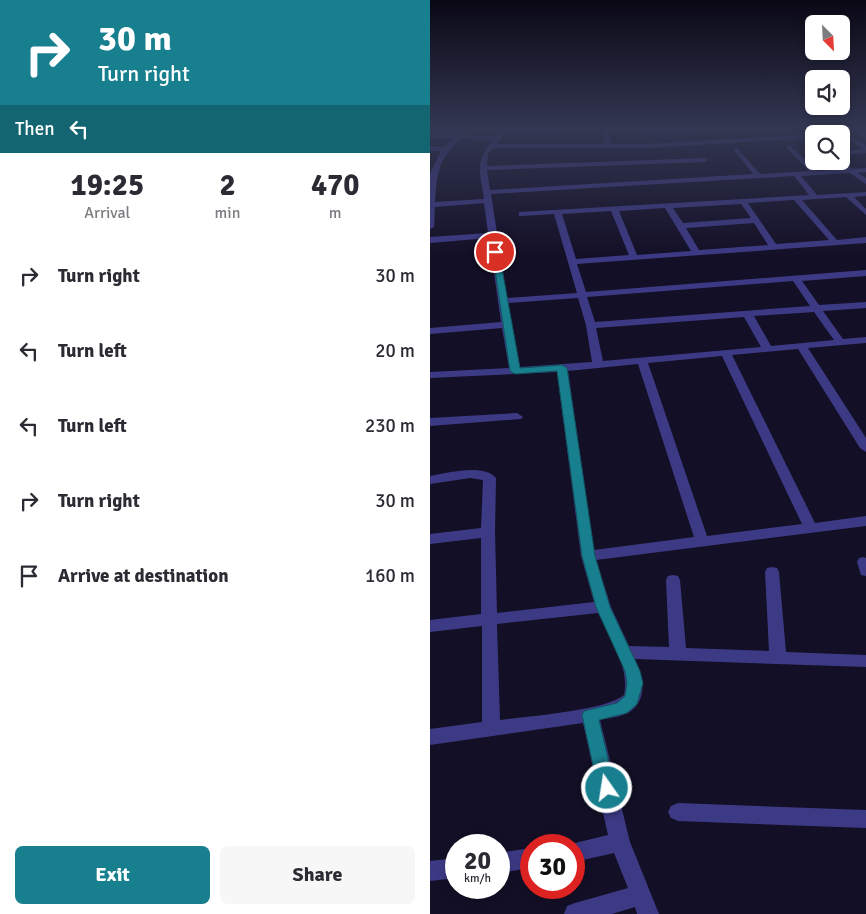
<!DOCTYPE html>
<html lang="en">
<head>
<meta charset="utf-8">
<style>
  :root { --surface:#fff; --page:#f7f7f7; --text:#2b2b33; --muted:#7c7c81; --accent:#187f8f }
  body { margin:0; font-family:Signika,sans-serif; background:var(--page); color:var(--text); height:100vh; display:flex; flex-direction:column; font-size:19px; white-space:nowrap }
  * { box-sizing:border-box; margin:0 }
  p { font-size:16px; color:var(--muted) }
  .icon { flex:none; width:28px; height:28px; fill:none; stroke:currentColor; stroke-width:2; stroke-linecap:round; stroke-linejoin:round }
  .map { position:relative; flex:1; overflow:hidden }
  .details { display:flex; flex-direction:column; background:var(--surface); width:430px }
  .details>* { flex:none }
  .top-card { background:#187f8f; color:#fff; overflow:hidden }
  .needle { width:32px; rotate:156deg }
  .controls { position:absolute; left:375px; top:15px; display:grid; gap:10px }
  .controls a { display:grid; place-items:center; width:45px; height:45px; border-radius:8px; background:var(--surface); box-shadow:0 2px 8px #0003; font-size:25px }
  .speed { position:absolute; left:15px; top:834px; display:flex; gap:10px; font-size:25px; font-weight:700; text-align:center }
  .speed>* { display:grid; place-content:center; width:65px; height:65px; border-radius:50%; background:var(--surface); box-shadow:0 2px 8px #0003; line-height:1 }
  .speed small { font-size:12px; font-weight:400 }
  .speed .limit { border:8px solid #d22; background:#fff; color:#111 }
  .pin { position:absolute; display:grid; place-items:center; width:42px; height:42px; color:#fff; margin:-21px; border:2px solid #fff; border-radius:50%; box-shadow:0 1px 5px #0007 }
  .me { position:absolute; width:55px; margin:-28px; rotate:347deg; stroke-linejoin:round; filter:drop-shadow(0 0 4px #0008) }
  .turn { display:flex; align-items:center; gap:18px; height:105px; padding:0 15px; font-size:22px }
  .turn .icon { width:65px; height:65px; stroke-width:2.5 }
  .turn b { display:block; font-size:35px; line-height:42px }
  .then { display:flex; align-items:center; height:48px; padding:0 15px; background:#0003; gap:10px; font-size:19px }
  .eta { display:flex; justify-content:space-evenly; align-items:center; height:85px; text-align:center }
  .eta b { font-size:30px; font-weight:700; line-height:35px }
  .button { display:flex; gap:10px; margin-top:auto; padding:10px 15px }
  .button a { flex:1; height:58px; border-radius:8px; background:var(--accent); color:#fff; font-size:20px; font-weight:700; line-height:58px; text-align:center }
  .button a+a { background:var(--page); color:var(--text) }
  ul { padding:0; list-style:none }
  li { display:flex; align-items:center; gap:15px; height:75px; padding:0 15px }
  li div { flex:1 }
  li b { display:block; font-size:19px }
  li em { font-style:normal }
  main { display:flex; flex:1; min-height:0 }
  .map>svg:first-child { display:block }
</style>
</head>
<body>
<main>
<section class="details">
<div class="top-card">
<div class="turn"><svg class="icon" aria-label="right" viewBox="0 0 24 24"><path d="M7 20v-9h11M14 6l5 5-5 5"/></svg><div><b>30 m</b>Turn right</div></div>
<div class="then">Then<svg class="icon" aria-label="left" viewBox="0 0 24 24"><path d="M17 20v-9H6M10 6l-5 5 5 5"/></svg></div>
</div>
<div class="eta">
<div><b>19:25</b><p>Arrival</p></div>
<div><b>2</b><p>min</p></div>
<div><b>470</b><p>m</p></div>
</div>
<ul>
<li><svg class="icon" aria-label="right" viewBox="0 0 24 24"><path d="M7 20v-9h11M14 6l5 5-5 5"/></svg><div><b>Turn right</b></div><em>30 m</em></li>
<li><svg class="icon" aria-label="left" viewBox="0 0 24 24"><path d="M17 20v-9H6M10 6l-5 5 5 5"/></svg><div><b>Turn left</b></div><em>20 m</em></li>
<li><svg class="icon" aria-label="left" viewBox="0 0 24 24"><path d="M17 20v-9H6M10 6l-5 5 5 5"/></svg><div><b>Turn left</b></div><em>230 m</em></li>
<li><svg class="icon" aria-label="right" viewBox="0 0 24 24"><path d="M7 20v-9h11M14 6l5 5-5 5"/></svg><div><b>Turn right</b></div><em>30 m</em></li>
<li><svg class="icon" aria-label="arrive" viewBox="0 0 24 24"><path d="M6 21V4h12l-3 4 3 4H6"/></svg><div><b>Arrive at destination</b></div><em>160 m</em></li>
</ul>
<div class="button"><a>Exit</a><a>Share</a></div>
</section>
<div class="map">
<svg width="436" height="914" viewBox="0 0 436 914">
  <rect width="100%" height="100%" fill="#130f26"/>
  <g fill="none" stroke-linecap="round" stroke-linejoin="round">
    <path fill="#3d3a85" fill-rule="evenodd" d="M35,128H50L38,130Z
      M73,128H79L78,130H132L135,132L132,134H75L66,144H174L173,128H179L180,144H218L384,134V138L218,148H63L58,154L57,166L275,158L278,160L275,162L57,170L60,190L323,174L304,150L307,148L330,174L379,171L357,148V146L359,145L387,171L415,169L406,161H411V160L423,169L436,168V172L428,173L436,178V184L420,173L371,176L387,195L436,192V196L424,197L436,209V215L416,197L372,200L407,240L436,237V243L147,264L156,292L436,270V276L372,281L389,305L436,302V308L393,311L413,339L436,337V343L378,348L436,438V452L430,448L368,349L302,355L385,523L436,516V526L166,560L181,607L199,646L239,647L236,580L238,576L243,575L248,576L250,580L256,648L339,651L335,572L337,568L342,567L347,568L349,572L356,652L436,655V667L205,659C214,677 218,701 198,713C190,717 179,718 170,720L200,842L229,914H207L205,907L182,914H134L137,906L145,903L198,888L184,853L144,862V845H137L178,835L153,723L0,745V729L52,722V626L0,632V620L51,614V538L0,544V534L51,528L53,480L40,478L0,484V476C17,473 54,463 66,478L65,532L67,613L164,602L151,556L127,372L0,378V372L79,368L72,328L0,334V328L71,322L59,238L0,243V237L58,233L54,203L5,207L4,227L0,229V173L11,151H0V147H13L24,138H0V134L66,136ZM32,138L63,140C44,163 50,171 54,199L5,202C7,172 8,159 32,138ZM364,176L379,195L89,212V216H92L124,214L147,293L77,298L61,194ZM364,200L399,240L346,244L318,203ZM311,204L321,218L253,223L243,208ZM235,208L261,251L207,255L189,211ZM181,211L199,255L146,259L132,214ZM324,223L338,245L269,250L256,228ZM363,281L380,306L165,322L157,297ZM148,298L156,325L162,362L90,367L78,303ZM384,312L404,340L341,346L324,316ZM314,317L331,347L173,361L166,328ZM292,356L372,524L277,536L218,363ZM208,364L264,537L164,550L138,371ZM168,613C180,639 200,667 194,695C175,711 98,716 70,720L67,624Z
      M253,128H289L286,130L213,134L210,132L213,130Z
      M401,128H408L436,145V153L411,155V151L433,149Z
      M419,128H426L436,134V139Z
      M87,413L93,417L91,419L0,426V418Z
      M434,557L436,558V576L431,575L427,562L429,558Z
      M248,803L436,810V828L248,821L241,818L238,812L241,806Z
      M101,848V868L69,873V853Z
      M26,858V878L0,881V861Z"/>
  </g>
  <linearGradient id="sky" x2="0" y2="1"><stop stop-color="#0a0815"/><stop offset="0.5" stop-color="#333752"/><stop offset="1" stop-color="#333752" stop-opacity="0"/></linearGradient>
  <rect width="436" height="256" fill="url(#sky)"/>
  <path fill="#187f8f" stroke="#10535d" d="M62,250L69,252L90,368L132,365L137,368L165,556L180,607L210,671L213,683L207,704L197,713L169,720L185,788L183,793L177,796L171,793L168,788L152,715L154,711L187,703L195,696L197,683L195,671L166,607L152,556L127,371L85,374L80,371Z"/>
</svg>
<div class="controls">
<a><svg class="needle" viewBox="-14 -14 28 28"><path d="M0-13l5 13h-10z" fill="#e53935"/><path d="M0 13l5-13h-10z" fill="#7c7c81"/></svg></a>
<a><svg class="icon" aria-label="sound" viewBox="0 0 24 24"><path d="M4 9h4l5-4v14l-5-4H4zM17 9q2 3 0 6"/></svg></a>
<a><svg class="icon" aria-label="search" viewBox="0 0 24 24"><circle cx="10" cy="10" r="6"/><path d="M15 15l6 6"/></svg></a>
</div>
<div class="speed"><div>20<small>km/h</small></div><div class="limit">30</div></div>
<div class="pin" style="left:65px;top:252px;background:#d93025"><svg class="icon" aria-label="arrive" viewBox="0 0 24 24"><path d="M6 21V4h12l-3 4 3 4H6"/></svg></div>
<svg class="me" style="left:177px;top:788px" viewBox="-20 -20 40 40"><circle r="17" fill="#187f8f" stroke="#fff" stroke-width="3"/><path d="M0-11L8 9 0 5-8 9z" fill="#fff"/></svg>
</div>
</main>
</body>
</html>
